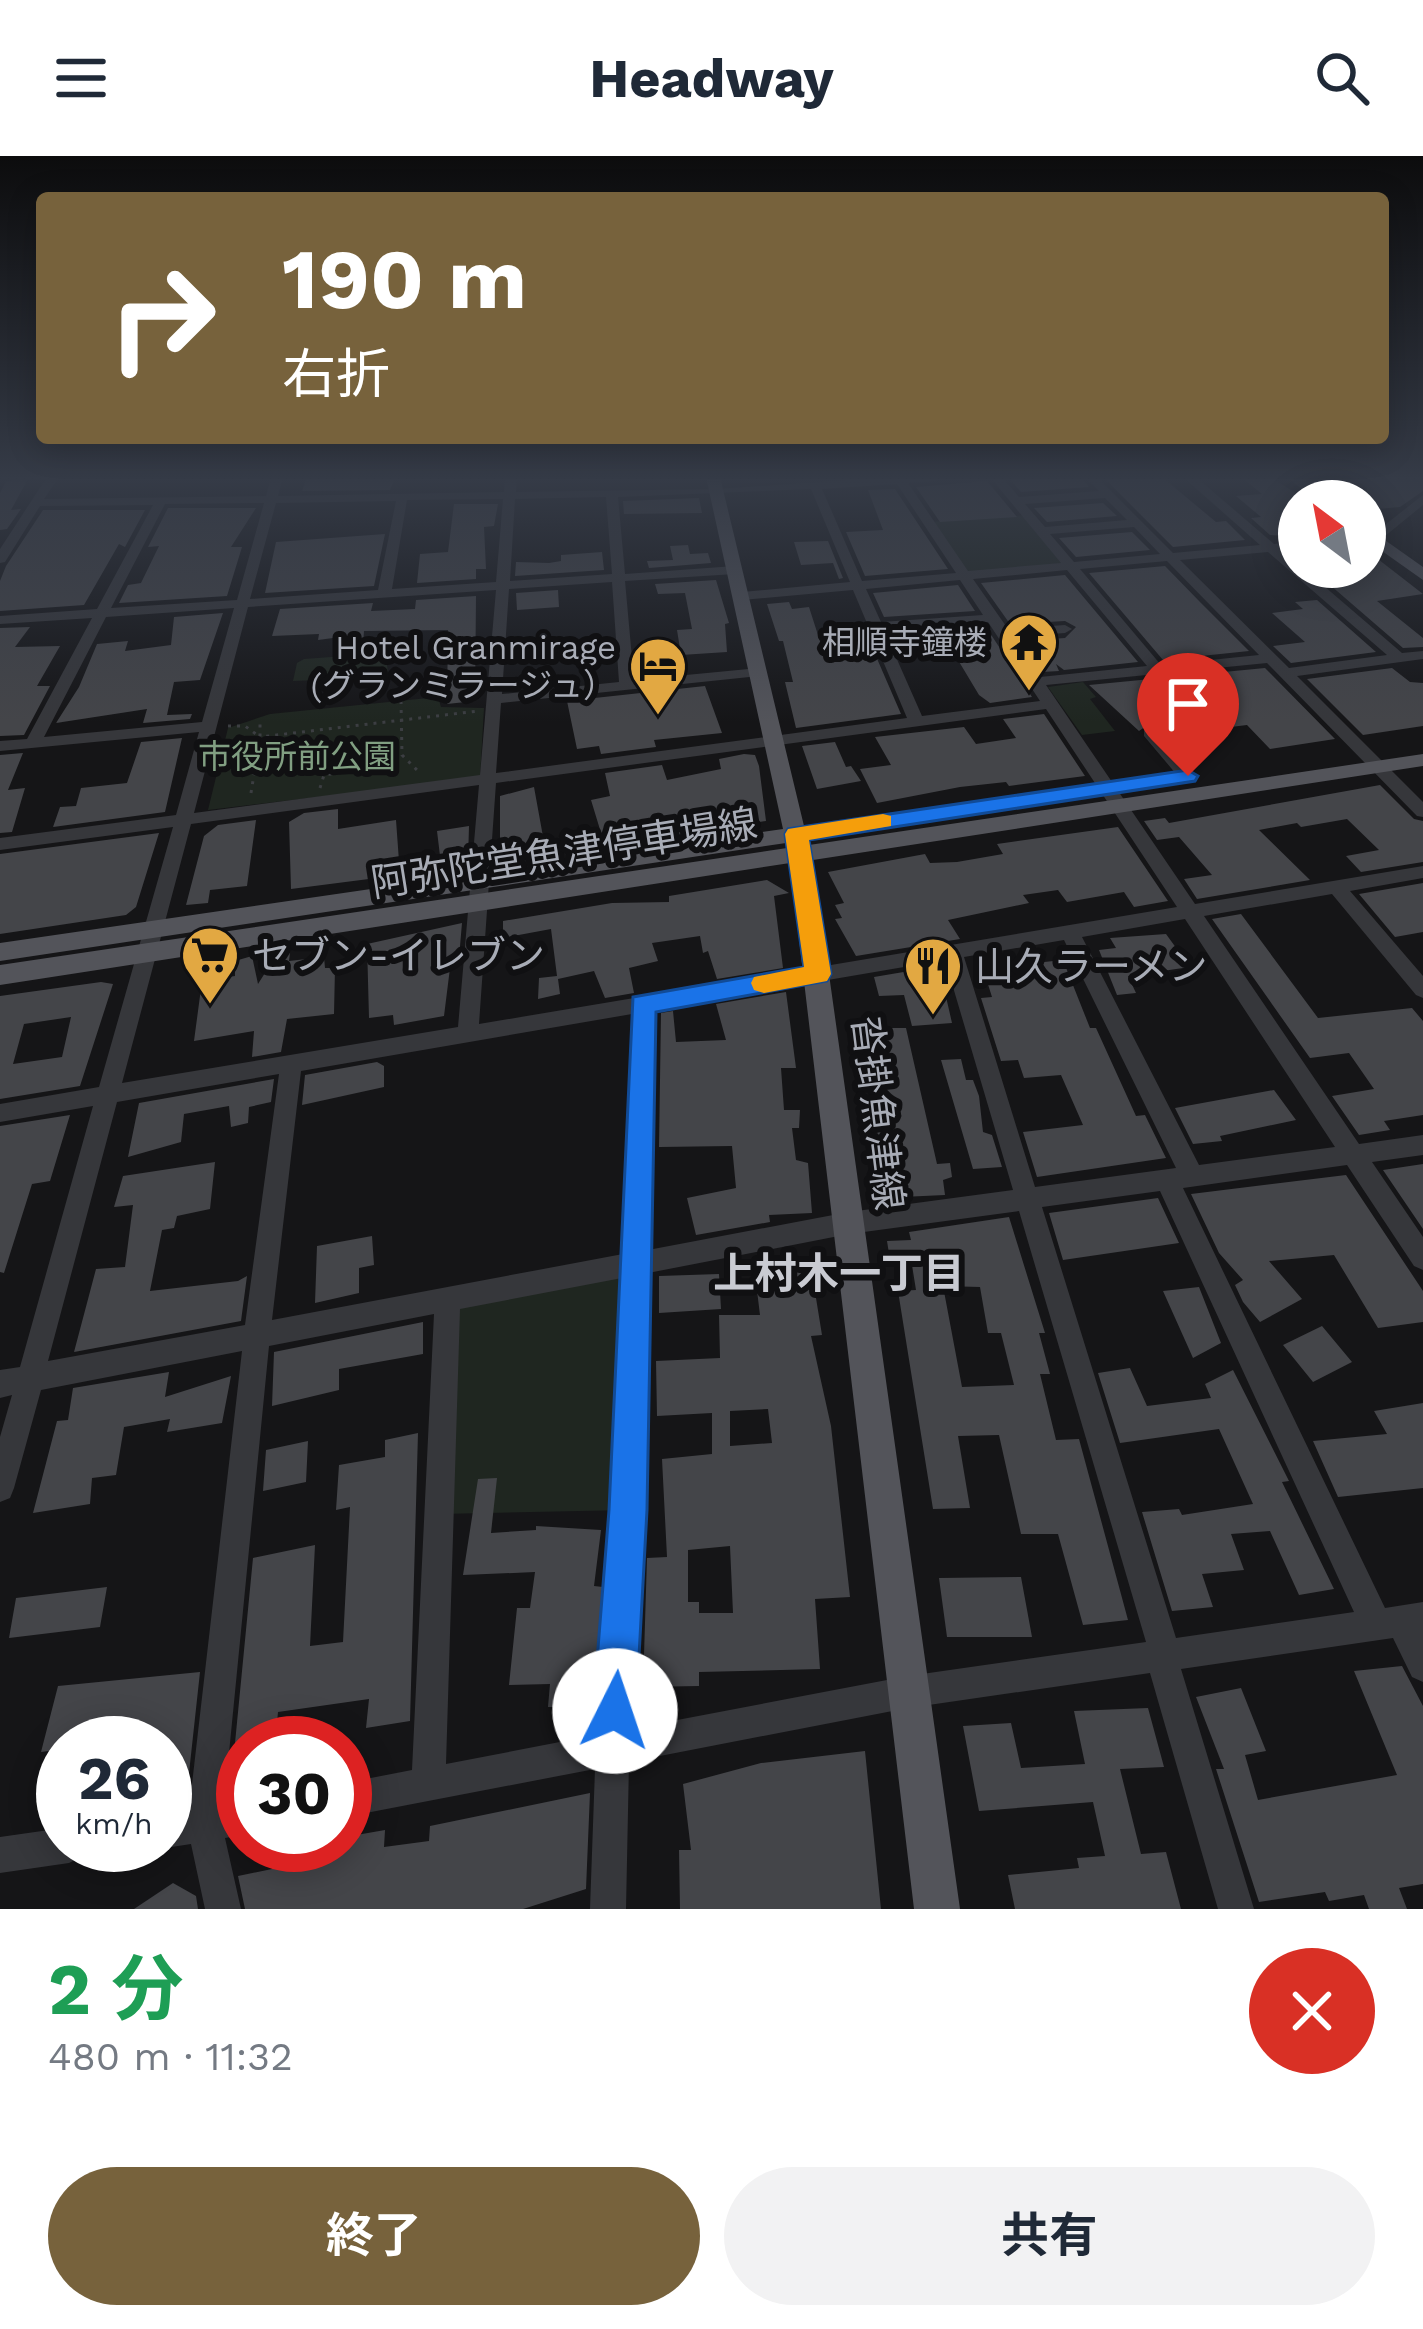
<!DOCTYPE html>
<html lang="ja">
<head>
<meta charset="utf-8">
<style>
  :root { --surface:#fff; --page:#f2f2f3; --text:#1f2937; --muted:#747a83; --accent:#77623c }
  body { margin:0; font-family:"Work Sans","Noto Sans JP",sans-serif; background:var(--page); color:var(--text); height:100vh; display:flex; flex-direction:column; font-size:45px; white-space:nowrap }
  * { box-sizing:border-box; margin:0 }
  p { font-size:39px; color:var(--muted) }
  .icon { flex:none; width:66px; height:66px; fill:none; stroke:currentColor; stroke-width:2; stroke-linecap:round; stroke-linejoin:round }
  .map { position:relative; height:1753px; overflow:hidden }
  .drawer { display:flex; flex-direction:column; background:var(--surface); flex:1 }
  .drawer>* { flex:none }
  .top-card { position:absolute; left:36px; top:36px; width:1353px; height:252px; border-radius:12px; box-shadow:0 6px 30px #0003; background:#77623c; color:#fff; overflow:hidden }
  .needle { width:78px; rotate:328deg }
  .buttons { position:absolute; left:1278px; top:324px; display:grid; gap:24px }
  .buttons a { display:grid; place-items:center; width:108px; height:108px; border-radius:50%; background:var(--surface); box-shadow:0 6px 30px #0003; font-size:60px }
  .speed { position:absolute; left:36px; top:1560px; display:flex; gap:24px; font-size:60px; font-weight:700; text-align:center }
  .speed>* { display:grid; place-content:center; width:156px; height:156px; border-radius:50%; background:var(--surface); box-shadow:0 6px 30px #0003; line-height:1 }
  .speed small { font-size:30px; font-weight:400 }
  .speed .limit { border:18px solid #d22; background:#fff; color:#111 }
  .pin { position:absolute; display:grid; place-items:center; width:102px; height:102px; color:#fff; margin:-123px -51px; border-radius:50% 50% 50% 0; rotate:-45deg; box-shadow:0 0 12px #0007 }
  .pin .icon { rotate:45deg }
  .me { position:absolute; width:132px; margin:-66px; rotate:4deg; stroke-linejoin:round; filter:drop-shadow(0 0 9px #0008) }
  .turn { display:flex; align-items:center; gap:42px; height:252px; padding:0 48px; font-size:54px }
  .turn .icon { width:156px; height:156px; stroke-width:2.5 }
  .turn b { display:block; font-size:84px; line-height:102px }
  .round { display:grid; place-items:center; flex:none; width:126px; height:126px; border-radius:63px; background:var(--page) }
  .overview { display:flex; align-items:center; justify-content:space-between; height:204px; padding:0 48px }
  h1 { font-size:72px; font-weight:700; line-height:90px; color:#1e9e55 }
  .button { display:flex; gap:24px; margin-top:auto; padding:24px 48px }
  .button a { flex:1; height:138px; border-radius:72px; background:var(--accent); color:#fff; font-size:48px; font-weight:700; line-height:138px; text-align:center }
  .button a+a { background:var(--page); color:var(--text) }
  header { display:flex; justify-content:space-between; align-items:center; height:156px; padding:0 48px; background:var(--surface); font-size:54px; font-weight:700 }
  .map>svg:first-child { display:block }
</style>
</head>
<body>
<header><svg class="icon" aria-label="menu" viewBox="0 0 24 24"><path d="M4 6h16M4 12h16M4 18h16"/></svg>Headway<svg class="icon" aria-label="search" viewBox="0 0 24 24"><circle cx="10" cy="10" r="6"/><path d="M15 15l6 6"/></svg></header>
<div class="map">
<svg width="1423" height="1753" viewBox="0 0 1423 1753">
  <rect width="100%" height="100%" fill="#151517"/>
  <path fill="#1f2620" d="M1028,359L1071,410L964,420L928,366Z
    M385,497L388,516L368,522L293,525L297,507L304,503Z
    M1083,526L1096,541L1090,543L1115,575L1082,579L1048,531Z
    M438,541L441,551L484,552L480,622L208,654L228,572L270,558Z
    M635,1106L628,1354L440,1358L447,1146Z"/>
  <path fill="#444549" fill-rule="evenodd" d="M307,321H395L390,334L302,335Z
    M1008,321H1081L1089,331L1021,336Z
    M1103,321H1162L1216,366L1226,365L1245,384L1173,391Z
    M1241,321H1270L1299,339V381L1270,379L1251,362L1261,361L1236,340L1262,338Z
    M1352,321H1423V335L1400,351L1365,354L1367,332Z
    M28,323L11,354L21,353L7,373L0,374V337L6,325Z
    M987,325L1017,361L940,366L916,331Z
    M895,333L948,413L865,420L846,376L883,374L868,334Z
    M699,342L702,357L624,358L623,345Z
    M1103,347L1117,360L1047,366L1034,352Z
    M454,348H498L494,370L484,371L486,413H476V423L417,427L420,398L448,396Z
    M168,352H256L231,391H242L227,440L119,447L128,429L141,427L159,390L148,391Z
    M43,354H145L125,391L119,388L84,449L0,455V425L6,410Z
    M1132,376L1150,394L1076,401L1059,382Z
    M385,378L374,430L265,437L276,386Z
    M828,385L843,422L839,423L833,407L801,409L794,386Z
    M688,389L690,398L708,397L711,407L649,412L647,405L673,404L670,390Z
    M1365,393L1423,438L1377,445L1423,482V491L1403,492L1315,416L1365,412Z
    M602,396L604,414L515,420L516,406L549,407L561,405V399Z
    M1165,410L1200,446L1249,495L1163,504L1089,417Z
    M1065,419L1138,506L1064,514L1056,508L1059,515L1042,516L1021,485L1065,482L1076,471L1065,465L1010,468L981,427Z
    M716,424L729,467L725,468L727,496L681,499L677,474L692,473L685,437L658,438L655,428Z
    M958,429L975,455L884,461L873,437Z
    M558,434L559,451L517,454L516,437Z
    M476,440L475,545L447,548L448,474L364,475L363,488L333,490V482L318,484L319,478L272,480L280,453L373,447L371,455L415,453L416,444Z
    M1317,444L1376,496L1291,507L1273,490L1305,486L1272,457L1303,453L1295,446Z
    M789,446L792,453L809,451L825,501L875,498L901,558L796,572L785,526H793L783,485H779L767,448Z
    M223,457L200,524L174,526L167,559L192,558L190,563L143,567L147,553L56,567L79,531L97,488L128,485L125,495L171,489L174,461Z
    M30,471L15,491L60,490L37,530H50L24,579L0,580V472Z
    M986,471L1032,541L990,547L979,539L940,474Z
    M1265,512L1335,583L1270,593L1247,569L1190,576L1182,570L1161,573L1149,568L1139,575L1089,529Z
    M1392,512L1410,526L1423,527V570L1363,579L1307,523Z
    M705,530L722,577L654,584L656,591L601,598L599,590L577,593L567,545Z
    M1044,558L1085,620L1009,630L1006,626L960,631L877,647L860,613L891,609L875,581L964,571L976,588L1016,582L1003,563Z
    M182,582L165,656L53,671L60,651L76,650L81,632L127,627L141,586Z
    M835,586L846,611L851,610L861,625L817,633L802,590Z
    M23,597L8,634L25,632L12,676L0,677V599Z
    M744,598L755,599L759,610L766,665L605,690L591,644L610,640L605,617L662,609L667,624L721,613L719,603Z
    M1380,629L1414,663L1423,665V706L1361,716L1346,700L1379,694L1347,663L1301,671L1297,667L1259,674L1310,724L1197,743L1184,723L1212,719L1179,681L1157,684L1144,665L1165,662L1169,667Z
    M534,631L546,697L500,703V640Z
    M338,653V673L396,664L400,719L291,733L289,666L304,657Z
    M256,664L247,730L210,734L208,747L186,749L204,680L218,669Z
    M469,670L468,705L441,708L437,675Z
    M1118,671L1168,745L1134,751L1124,736L1067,746L1058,734L1023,739L1029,747L948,764L960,783L856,800L835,763L842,762L835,749L844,747L828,716L925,698L930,707L957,706L1003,698L997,688Z
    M159,677L136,751L126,759L0,778V698Z
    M767,724L789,737L774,740L783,812L717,823L708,795L703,797L700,780L652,787L658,805L629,812L634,837L605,842L594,815L558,823L560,838L538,843L539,822L557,820L551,773L503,782V765L612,747L669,746V740Z
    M1423,727V776L1395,781L1359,738Z
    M1241,758L1318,862L1412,852L1423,865V959L1384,965L1390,974L1359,979L1332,940L1374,933L1349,897L1310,902L1212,763Z
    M462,767L459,802L451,804L444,860L394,869L393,859L369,862L367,788Z
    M1166,778L1190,811L1128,820L1136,837L1117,839L1099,794L1116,792L1110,782Z
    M291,789L289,805L324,801L325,812H335L334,858L287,863L281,896L252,901L254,875L194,885L202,825L235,820V805L252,800L258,828L282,790Z
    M1063,804L1090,872H1096L1136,960L1145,959L1166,1002L1037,1021L1023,976L1083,969L1061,919L1024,922L1018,904L1001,905L981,842L992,841L985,819L1020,818L1016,809Z
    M939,810L952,867L912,870L904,839L879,840L874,821Z
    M101,826L113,828L80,930L0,943V840ZM71,861L62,901L13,908L24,868Z
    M786,836L796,912H781L784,954H800L799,972H792L796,1004L808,1007L812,1057L769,1059L770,1066L696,1079L687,1042L736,1032L732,990L659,991L661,857L673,855L676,886L726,884L716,848Z
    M858,872H906L937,1008L950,1007L952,1021L943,1024L945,1039L880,1042L876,1017H885Z
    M961,903L966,924H973L979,940L983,976L992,979L1002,1011L973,1013L941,904Z
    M377,906L384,910V931L302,949L305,919Z
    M274,923L271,946L249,951L248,967L231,971L229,950L184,958L181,986L128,1001L139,947Z
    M1274,934L1296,964L1220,980L1222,985L1193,988L1175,952Z
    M70,959L50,1025L32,1028L4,1117L0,1116V970Z
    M215,1006L210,1053L177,1060L174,1072L162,1074L150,1135L238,1125L247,1120L241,1165L74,1196L96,1113L125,1111L133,1049L114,1051L123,1020Z
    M1423,1008V1073L1383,1014Z
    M1346,1019L1423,1135V1166L1378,1172L1334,1099L1269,1105L1302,1143L1260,1166L1243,1146L1235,1129L1243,1124L1219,1097L1191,1038Z
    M1158,1042L1179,1087L1063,1104L1049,1057Z
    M1009,1061L1045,1177H1039L1050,1218H1040L1056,1284L1079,1283L1128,1464L1083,1469L1058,1378H1021L999,1279L958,1280L970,1352L933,1353L898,1135L916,1134L911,1103L890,1104L887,1085L911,1084L909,1076ZM943,1130L980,1131L988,1177H1001L1014,1229L962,1231Z
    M372,1080L374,1109L359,1112V1137L315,1147L317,1090Z
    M810,1105L822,1179L811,1180L831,1270L850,1441L815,1443L820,1513L699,1516V1530L643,1531L647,1402L667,1401L662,1303L712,1298V1257L657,1260L656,1205L720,1202L719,1159H760L754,1110ZM768,1253L772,1287L730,1290V1255ZM730,1390L733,1457H699V1446H688V1394Z
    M719,1118L721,1153L659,1157V1120Z
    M1199,1131L1221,1187L1193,1202L1163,1135Z
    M423,1166V1198L339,1213V1234L272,1250L274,1196Z
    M1322,1170L1352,1206L1313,1226L1283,1189Z
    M1130,1212L1147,1250L1211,1242L1205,1228L1233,1214L1289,1325L1282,1326L1334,1433L1299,1439L1270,1375L1231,1378L1244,1414L1202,1418L1213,1451L1172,1455L1142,1356L1179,1353L1182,1359L1253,1348L1219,1273L1120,1287L1098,1217Z
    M169,1216L165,1241L231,1220L222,1267L167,1276L170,1263L124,1271L116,1319L92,1322L90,1348L33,1357L57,1265L68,1264L73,1232Z
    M1423,1247V1332L1338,1341L1313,1285L1387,1278L1374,1255Z
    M418,1277L410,1565L366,1572L369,1543L278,1556L275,1587H235L253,1402L315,1389L310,1490L343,1486L350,1351L336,1354L339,1309L385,1301V1284Z
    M308,1285L306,1326L263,1335L266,1294Z
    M497,1322L491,1377L536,1374V1370L601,1374L594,1430L603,1431L592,1552L548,1551L550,1528L509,1529L517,1452H530L535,1416L463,1419L478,1323Z
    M1021,1421L1032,1481H947L939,1422Z
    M107,1431L100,1471L9,1482L16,1442Z
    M1402,1510L1423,1550V1728L1399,1732L1407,1753H1369L1364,1739L1329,1745L1325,1736L1259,1746L1216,1613H1224L1196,1541L1241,1532L1266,1595L1245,1599L1258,1644L1397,1619L1354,1515Z
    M200,1516L189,1617L179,1627L165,1628V1587H63V1593L41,1596L58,1530Z
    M1148,1552L1164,1611L1120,1613L1141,1698L1166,1696L1181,1753H1015L1008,1719L1079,1712L1077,1702L1105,1700L1093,1646L979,1655L963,1570L1011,1567L1021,1612L1085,1608L1074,1555Z
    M865,1595L881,1753H680L679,1694H691L683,1628L761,1607Z
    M590,1637L586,1733L523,1753H245L238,1720L320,1703L327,1689H345V1681L385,1674L384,1691L429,1685L430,1670Z
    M173,1727L196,1740L198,1753H134Z"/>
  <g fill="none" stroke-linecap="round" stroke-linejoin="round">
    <path stroke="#3c3e42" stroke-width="3" stroke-dasharray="3 6" stroke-linecap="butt" d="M401,545L402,599L419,616
      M228,570H245L260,581V564
      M320,632L324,619L377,611L381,622
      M251,637L260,581L478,555"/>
    <path fill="#36373b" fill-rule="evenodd" d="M47,321H59L44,343L266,340L271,321H283L278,340L504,336L505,321H517L516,336L717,333L892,321H950L944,324L908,327L968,415L1061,407L990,321H1002L1019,341L1099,335L1085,321H1097L1173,397L1260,389L1183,321H1196L1274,388L1299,385V393L1282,394L1402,497L1423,495V503L1297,520L1423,646V661L1417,660L1267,507L1046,529L1195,748L1423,710V722L1350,735L1423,820V842L1416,839L1332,738L1204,760L1359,988L1423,979V999L1372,1006L1423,1081V1114L1414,1110L1347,1009L1183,1032L1385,1452L1423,1446V1526L1412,1521L1393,1482L1181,1513L1254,1753H1218L1150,1517L908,1552L629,1606L626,1753H590L595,1613L345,1661V1627L412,1614L434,1158L269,1190L224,1648L243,1645V1679L225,1682L241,1753H205L191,1688L165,1692L157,1689H165V1658L189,1654L242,1195L41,1234L14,1332L10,1342L0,1346V1281L12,1239L0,1242V1214L20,1211L93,950L0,966V948L99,931L173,671L0,694V682L176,659L199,576L0,595V585L27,583L92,462L0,468V460L97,453L153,349L40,350L5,406L0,407V393ZM897,328L956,417L862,425L822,333ZM811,333L850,426L742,436L735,440L742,444L853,434L907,562L496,617L501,547L759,520L766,516L759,512L634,524L625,425L735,418L741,414L735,410L625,418L618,341ZM606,341L612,418L510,425L515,343ZM1105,342L1127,364L1045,371L1025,348ZM503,343L496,426L392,433L407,344ZM396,345L378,434L250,443L276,347ZM264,347L237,444L111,452L165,348ZM1134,371L1160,398L1074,406L1050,378ZM1268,396L1387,499L1289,512L1180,404ZM1167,405L1259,499L1161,509L1080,413ZM1067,414L1147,510L1040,521L1013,481L1065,477L1072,473L1065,469L1008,473L973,423ZM960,424L983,459L881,466L866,433ZM612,426L619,526L502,538L509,433ZM496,434L480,619L194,657L248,451ZM234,452L202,566L44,581L106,461ZM988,466L1040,545L922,560L884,474ZM1046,553L1177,751L479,868L496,627ZM479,629L458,871L122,927L191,668ZM1185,763L1335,991L1199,1009L1082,781ZM1064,784L1176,1012L1035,1031L964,801ZM945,804L1013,1034L849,1056L648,1094L653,854ZM632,858L623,1098L272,1164L301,915ZM279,918L245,1169L48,1205L117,946ZM1160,1035L1354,1456L1176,1482L1042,1051ZM1019,1055L1146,1486L908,1520L630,1573L643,1354L648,1117L849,1078ZM622,1122L613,1354L596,1579L446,1608L460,1153Z
      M1423,339V349L1379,385L1365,387V379H1372Z
      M1150,572L1156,574L1194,617V625H1182L1144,580V574Z
      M63,1672V1689H87L81,1701L69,1707L0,1717V1681Z"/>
    <path fill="#53545a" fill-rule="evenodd" d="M706,321H720L804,670L1023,638L1034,645L1023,652L808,684L809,689L1423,598V610L813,704L960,1753H914L790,707L0,829V809L787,692L786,687L0,805V787L783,673Z
      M1287,321H1303L1334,345H1316Z
      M1365,370L1423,411V424L1365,383Z"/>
  </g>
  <linearGradient id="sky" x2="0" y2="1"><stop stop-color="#0c0c0d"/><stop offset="0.57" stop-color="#353b47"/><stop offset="1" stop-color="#353b47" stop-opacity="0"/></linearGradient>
  <rect width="1423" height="566" fill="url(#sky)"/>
  <path fill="#1a73e8" stroke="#114b97" stroke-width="3" d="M1188,614L1198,620L1195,625L809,684L831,818L827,825L656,856L647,1354L636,1555L630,1570L615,1576L600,1570L593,1555L609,1354L633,841L804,811L785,678L788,673Z"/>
  <path fill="#f59e0b" d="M883,658L891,660V670L809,684L831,818L827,825L764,837L754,834L751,827L754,821L804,811L785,678L788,673Z"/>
  <defs>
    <g id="temple-pin" transform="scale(3)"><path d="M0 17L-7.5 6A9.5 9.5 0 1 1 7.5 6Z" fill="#e2a842" stroke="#101012"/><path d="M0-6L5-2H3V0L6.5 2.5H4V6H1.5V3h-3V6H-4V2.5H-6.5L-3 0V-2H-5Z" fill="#111"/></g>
    <g id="hotel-pin" transform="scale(3)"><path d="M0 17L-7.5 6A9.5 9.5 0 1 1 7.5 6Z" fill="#e2a842" stroke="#101012"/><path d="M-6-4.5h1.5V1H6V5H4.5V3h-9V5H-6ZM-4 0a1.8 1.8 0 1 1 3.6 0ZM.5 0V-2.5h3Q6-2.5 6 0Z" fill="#111"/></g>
    <g id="supermarket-pin" transform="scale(3)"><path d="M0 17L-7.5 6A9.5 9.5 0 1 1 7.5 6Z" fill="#e2a842" stroke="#101012"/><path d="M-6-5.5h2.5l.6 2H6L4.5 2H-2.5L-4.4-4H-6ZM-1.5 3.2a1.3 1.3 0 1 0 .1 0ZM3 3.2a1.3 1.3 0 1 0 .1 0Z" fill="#111"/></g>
    <g id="restaurant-pin" transform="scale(3)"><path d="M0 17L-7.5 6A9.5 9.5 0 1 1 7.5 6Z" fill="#e2a842" stroke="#101012"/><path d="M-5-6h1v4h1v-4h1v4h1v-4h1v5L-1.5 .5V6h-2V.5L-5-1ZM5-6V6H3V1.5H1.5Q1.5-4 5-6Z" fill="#111"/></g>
  </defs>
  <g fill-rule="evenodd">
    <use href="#temple-pin" x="1029" y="486"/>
    <use href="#hotel-pin" x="658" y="510"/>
    <use href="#supermarket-pin" x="210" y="799"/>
    <use href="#restaurant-pin" x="933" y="810"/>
  </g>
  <g text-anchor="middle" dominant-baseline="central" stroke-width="12" stroke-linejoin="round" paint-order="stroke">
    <g font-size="33" fill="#a8acb6" stroke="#101012" text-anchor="end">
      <text x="987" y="486">相順寺鐘楼</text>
      <text x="616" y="491">Hotel Granmirage<tspan x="616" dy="38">(グランミラージュ）</tspan></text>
    </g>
    <g font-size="33" fill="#819f82" stroke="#101012">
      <text x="297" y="600">市役所前公園</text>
    </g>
    <g font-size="39" fill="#a8acb6" stroke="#101012">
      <text transform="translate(564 697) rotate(-9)">阿弥陀堂魚津停車場線</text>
      <text transform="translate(878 957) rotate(83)">沓掛魚津線</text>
    </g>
    <g font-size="39" fill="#a8acb6" stroke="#101012" text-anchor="start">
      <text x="252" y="799">セブン-イレブン</text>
      <text x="975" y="810">山久ラーメン</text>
    </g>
    <g font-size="42" font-weight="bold" fill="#c9cbd2" stroke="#101012">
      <text x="839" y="1117">上村木一丁目</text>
    </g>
  </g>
</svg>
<div class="buttons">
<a><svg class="needle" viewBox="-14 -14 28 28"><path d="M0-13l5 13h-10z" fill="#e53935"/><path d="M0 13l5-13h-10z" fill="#747a83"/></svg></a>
</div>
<div class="speed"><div>26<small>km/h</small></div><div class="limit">30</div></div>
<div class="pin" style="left:1188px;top:620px;background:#d93025"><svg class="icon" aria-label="arrive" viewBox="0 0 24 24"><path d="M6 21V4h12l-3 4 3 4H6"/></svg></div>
<svg class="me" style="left:615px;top:1555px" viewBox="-20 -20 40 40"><circle r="19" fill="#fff"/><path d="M0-13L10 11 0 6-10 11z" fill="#1a73e8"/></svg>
<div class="top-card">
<div class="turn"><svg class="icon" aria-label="right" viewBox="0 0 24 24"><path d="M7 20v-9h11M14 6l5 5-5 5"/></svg><div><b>190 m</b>右折</div></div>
</div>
</div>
<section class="drawer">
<div class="overview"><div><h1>2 分</h1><p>480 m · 11:32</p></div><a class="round" style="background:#d93025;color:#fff"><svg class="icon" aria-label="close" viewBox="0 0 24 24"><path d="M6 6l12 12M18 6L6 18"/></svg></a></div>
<div class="button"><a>終了</a><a>共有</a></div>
</section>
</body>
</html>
